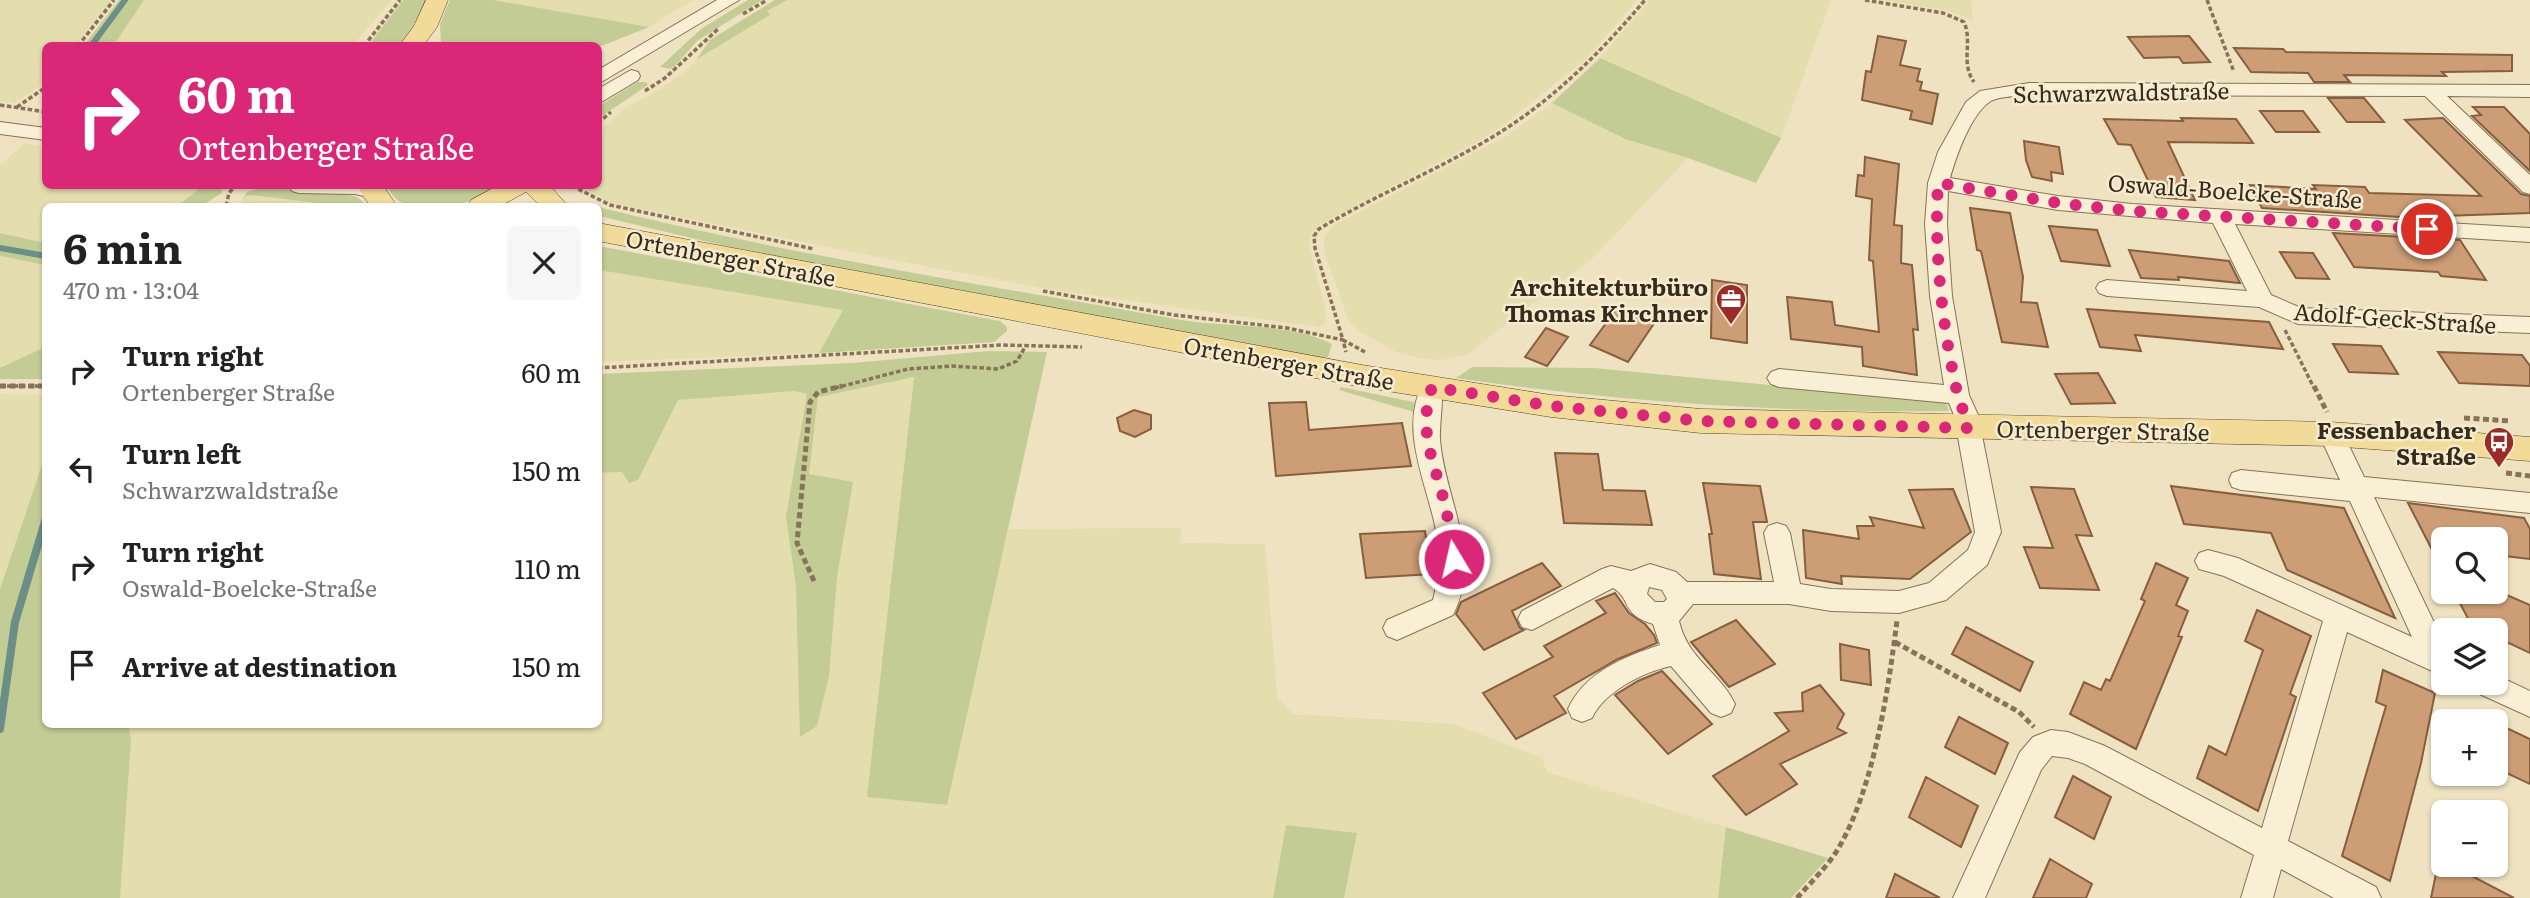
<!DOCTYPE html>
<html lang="en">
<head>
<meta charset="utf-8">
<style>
  :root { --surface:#fff; --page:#f6f6f6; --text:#222; --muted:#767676 }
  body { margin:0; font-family:Literata,serif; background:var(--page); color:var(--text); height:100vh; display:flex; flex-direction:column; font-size:26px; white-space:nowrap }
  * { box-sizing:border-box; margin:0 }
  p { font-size:23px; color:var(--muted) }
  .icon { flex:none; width:38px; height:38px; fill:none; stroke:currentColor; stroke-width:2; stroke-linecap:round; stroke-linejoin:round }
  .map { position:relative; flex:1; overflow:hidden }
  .sheet { position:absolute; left:42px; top:203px; width:560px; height:525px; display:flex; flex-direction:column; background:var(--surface); border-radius:10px; box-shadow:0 2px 5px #0004 }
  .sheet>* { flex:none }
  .banner { position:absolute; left:42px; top:42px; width:560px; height:147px; border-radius:10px; box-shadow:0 2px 5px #0004; background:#db2777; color:#fff; overflow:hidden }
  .fabs { position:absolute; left:2431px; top:527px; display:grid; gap:14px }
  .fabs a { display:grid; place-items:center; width:77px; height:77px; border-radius:10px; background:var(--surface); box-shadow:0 2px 5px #0004; font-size:35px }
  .pin { position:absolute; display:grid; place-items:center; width:60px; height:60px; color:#fff; margin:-30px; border:4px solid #fff; border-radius:50%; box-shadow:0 2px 7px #0007 }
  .me { position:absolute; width:77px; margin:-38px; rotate:351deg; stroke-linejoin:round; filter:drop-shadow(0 0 5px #0008) }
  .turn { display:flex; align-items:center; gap:24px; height:147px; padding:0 21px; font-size:32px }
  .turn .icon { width:91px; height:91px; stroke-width:2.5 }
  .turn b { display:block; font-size:49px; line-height:60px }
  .round { display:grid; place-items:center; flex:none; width:74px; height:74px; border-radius:10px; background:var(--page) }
  .headline { display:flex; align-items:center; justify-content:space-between; height:119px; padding:0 21px }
  h1 { font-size:42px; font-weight:700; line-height:52px }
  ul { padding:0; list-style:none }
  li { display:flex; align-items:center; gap:21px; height:98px; padding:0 21px }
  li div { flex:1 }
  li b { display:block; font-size:26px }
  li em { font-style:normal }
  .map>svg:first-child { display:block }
</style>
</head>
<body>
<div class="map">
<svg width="2530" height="898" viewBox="0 0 2530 898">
  <rect width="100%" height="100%" fill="#eee2c1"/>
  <path fill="#e4ddae" d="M0,0H112L76,45L46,46L45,82L15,103L0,101Z
    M144,0H392L353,45L114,46Z
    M493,0H693L649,27Z
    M787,0H1637L1588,57L1505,124L1479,141L1321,224L1310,235V249L1326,310V321L1319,327L1047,289L882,258L611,203L582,186H598L599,133L606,125L628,106L657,91L684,72L697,59L769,15L766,11Z
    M1650,0H1831L1781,138L1600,58Z
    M1884,0H1971L1973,20L1949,11Z
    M1552,103L1625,139L1688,158L1594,257L1466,355L1441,360L1418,358L1396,352L1360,332L1349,322L1324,251V237L1334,225L1508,135Z
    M25,143L45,147L46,186H202L178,206H46L45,243L10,236L0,233V165Z
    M248,195L304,200L334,206H241L243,199Z
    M0,256L46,265L45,347L0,368Z
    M598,270L738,291L843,310L819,353L599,362Z
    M914,376L868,797L947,805L1008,529L1181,528L1180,543L1265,544L1277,697L1293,714L1453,724L1541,757L1547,772L1726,827L1718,898H1344L1357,833L1286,825L1273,898H120L131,741L129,725L598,724L599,473L623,472L638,480L678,400L795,391L808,394L786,517L796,587L801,737L817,726L829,676L837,578L852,483L809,474L818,397Z
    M0,394L45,395V456L0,589Z"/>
  <path fill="#c3cc95" d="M119,0H144L114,45H84Z
    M403,0H426L405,45L368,46Z
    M450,0H493L649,27L599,47L441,45L440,24Z
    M748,0H762L697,41L675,66L670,69L660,67L701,29Z
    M775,0H787L767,11L770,15L697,59L710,40Z
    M1600,58L1781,138L1756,183L1688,158L1625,139L1552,103Z
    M637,82H646L648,85L599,118V106Z
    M202,186H221L222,193L201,206H178Z
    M388,186H502C477,203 400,226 388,186Z
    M262,187L345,194L357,197L368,206C328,206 288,199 248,195L243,199L247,192Z
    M598,207C791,255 986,285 1181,320C1229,328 1289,322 1332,344L1328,357L1318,358L771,257L599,216Z
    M0,233L45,243V265L0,256Z
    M598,246L1000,321L1007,327V331L994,342L819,353L843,310L599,270Z
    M45,347V379H0V368Z
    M989,351L1047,352L947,805L867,797L914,377L818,397L809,474L853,482L837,578L829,676L817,726L800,737L796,587L786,517L807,394L795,391L678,400L638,480L629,483L622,472L599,473V374L852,363Z
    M1472,367L1594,368L1946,402L1949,411C1783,413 1620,402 1456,378Z
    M1341,387L1413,402L1421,414L1339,390Z
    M45,456L46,724L129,725L131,741L120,898H0V589Z
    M1286,825L1357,833L1344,898H1273Z
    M1726,827L1828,858L1791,898H1718Z"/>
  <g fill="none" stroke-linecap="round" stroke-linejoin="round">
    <path stroke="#6b8e87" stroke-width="6" d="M91,46L125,0
      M0,248L46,256"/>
    <path stroke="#6b8e87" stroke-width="8" d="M0,729L15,622L46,518"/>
  </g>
  <path fill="#cd9e76" stroke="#875e3e" stroke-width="2" d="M1878,36L1906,41L1900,65L1920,69L1917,81L1922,82L1920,90L1938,94L1932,124L1910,119L1912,111L1862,100L1866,71L1871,72Z
    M2189,36L2210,62L2183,63L2179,57L2144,58L2128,37Z
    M2234,48L2283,49L2286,52L2512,55V71L2442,72L2446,76L2344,75L2350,82H2314L2308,73L2251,72Z
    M2328,98H2364L2384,122H2347Z
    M2473,107H2504L2530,134V171L2472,116L2481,115Z
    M2260,111H2303L2319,132H2276Z
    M2181,118L2236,119L2253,143L2168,142L2195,200L2156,197L2131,145L2118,144L2104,119L2183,121Z
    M2443,118L2521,194L2530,196V213L2443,216L2446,220L2262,208L2250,185L2316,189L2313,185L2365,187L2369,193L2481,196L2405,120Z
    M2024,141L2059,147L2063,174L2051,172L2052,181L2032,177L2026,160Z
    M1865,157L1899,164L1894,225L1902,226L1901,263L1912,265L1918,330L1913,329L1917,375L1863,366L1862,347L1791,339L1787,297L1832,302L1835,325L1879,332L1873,261L1869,260L1872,199L1856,196L1858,175L1864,176Z
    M1970,208L2010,213L2023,277L2021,302L2037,303L2048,347L2002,342L1981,251L1977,250Z
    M2049,226L2097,230L2110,266L2061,261Z
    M2333,233L2460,240L2486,280L2441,276L2438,272L2354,267Z
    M2129,250L2229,261L2240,283L2178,277L2179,280L2141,278Z
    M2280,252L2313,253L2329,279L2296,278Z
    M1712,280L1747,285V343L1711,338Z
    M1618,307L1655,322L1628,362L1590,345Z
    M2087,309L2269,322L2283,349L2135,335L2141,351L2100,347Z
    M1546,328L1568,337L1547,366L1525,357Z
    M2333,344L2381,346L2398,374L2349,372Z
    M2438,352L2522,355L2530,366V386L2459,383Z
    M2098,373L2115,403L2071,404L2055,374Z
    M1306,402L1309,430L1402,423L1411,466L1276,476L1269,403Z
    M1134,410L1151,415V429L1135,437L1120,431L1117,418Z
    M1555,453L1598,454L1603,490L1645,491L1652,525L1564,523Z
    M1703,483L1760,486L1767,522H1753L1761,579L1714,574L1709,534H1712Z
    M2171,486L2344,508L2395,618L2287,570L2271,533L2184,524Z
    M2031,487L2074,489L2092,536L2076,535L2099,590L2040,588L2024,547L2053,548Z
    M1953,489L1971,532L1910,579L1841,576L1842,584L1806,578L1803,530L1859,539L1857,526H1874L1870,517L1924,528L1909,490Z
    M2408,503L2524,518L2530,529V559L2496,555V539H2443V571Z
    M1425,531L1432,574L1366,578L1360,534Z
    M1542,563L1561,586L1512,611L1520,628L1524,630L1484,650L1456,614L1461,602Z
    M2156,563L2188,578L2176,605L2188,611L2178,636L2182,637L2136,749L2070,714L2084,682L2101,690L2106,679L2110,681L2145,601L2141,599Z
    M2454,592H2500L2530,605V653L2496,637V630H2480L2472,626Z
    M1615,593L1629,613L1645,624L1654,635L1657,643L1618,659L1554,696L1566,713L1516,739L1483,693L1553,657L1544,646L1606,613L1596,601Z
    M2257,610L2311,636L2290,694L2296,697L2258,811L2197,778L2209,746L2226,755L2263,650L2245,641Z
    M1736,620L1775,664L1729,687L1691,642Z
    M1966,627L2033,662L2020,691L1952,654Z
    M1840,644L1869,650L1871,685L1841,680Z
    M2383,670L2435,693L2421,763L2390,881L2342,856L2386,706L2376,702Z
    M1662,671L1712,724L1668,754L1615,695L1638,681Z
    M1820,685L1844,714L1837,728L1846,733L1780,764L1797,784L1746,815L1713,776L1789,731L1775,713L1803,711L1802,693Z
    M1959,717L2008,743L1995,774L1945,747Z
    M2496,723L2530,739V784L2496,768Z
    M2073,776L2111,797L2094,839L2055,817Z
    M1926,777L1978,806L1961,847L1909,817Z
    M2050,859L2092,884L2086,898H2033Z
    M2439,859L2443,864H2449L2514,898H2431Z
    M1895,874L1940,898H1886Z"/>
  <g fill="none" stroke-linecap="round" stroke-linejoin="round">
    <g stroke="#877358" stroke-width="2">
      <path id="minor" d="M717,0H739L598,84V70Z
        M631,70L638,72L640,76L638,80L598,104V89Z
        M2029,83L2530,85V97L2447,96L2530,175V194L2523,192L2425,96L2029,95C2018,96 2001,96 1991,101C1971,113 1956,157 1950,178L2058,196L2132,204L2530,228V242L2235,224L2271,295L2301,308L2530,317V333L2298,324L2259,307L2107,296L2099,293L2096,288L2099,283L2107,280L2247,291L2213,223L2058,210L1948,191L1947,224L1952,296L1969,395L1978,415L2001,532L1987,565L1946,600L1899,613L1831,611L1789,604H1693L1679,621C1688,660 1720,672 1735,704L1731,713L1721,717L1711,713L1671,666C1643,672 1604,692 1592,718L1582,722L1572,718L1568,709C1584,673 1623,657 1660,645L1653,624C1620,614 1632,599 1613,588L1532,630L1522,627L1518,619L1522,611L1602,569L1611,566L1631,571L1650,564L1676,572L1687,582H1774L1764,533L1768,526L1777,523L1786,526L1790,533L1800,584L1831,589L1899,591L1929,583L1968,550L1975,532L1954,415L1949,403L1779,387L1771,384L1767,378L1771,372L1779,369L1944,385L1930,296L1925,224L1928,183L1938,152L1966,102L1980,91ZM1649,587L1662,590L1667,599L1664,602H1655L1647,594Z
        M0,122L46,128V140L0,134Z
        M289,186H377L383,191L380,196L373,198L355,194L299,193L292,191Z
        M1432,379L1440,382C1445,390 1439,426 1440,440C1445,500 1483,555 1453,615L1397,640L1387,636L1383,628L1387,620L1433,600C1437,584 1440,569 1439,552C1436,498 1394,434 1424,382Z
        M2331,425L2340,427L2364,477L2530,493V513L2374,497L2440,635L2443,676L2347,632L2288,841L2376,887L2381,898H2334L2281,869L2273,898H2241L2254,855L2085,764L2068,758L2052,756L2041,770L1985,898H1953L2020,752L2033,737L2051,730L2068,732L2105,746L2262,828L2323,621L2224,576L2199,569L2195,561L2199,553L2208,550L2238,558L2412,637L2350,501L2241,490L2232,487L2229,480L2232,473L2241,470L2340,480L2319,434L2322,427Z
        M2496,675L2530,691V717L2473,691L2469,682H2496Z"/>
    </g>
    <g stroke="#55412d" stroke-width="1">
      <path id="major" d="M426,0H448L437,27L423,46H399L414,26Z
        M361,186H387L386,190L397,206H370L360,191Z
        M497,186H550L568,206H540L526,192L500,206H467L471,200Z
        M598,223L1362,365L1551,395L1701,409L2331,422L2530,437V461L2331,446L1701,433L1551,417L1362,387L598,241Z"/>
    </g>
    <path stroke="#877358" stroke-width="3.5" stroke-dasharray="4.5 2.5" stroke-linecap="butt" d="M1865,0L1943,13L1964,22C1973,43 1960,62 1974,82
      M2207,0L2234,72
      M743,14L767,0
      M78,46L114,0
      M364,46L400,0
      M645,91L665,78L718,29
      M0,105L46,112
      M17,107L46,87
      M598,123L611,112
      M572,186L610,205L814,249
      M226,206L229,193L235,186
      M1043,291L1174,315L1287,328L1343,340L1346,352
      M2285,330L2314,388
      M1365,352L1343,340L1315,248L1314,236L1319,229C1377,194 1441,169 1499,133C1555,98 1602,51 1645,0
      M598,368L1002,345L1082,347
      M0,386H46
      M835,388L908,369L952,366L998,369L1017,361L1025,347"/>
    <path stroke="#877358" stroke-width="5" stroke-dasharray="6 3.5" stroke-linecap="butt" d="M0,386H46
      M2314,386L2327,412
      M2464,418L2511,421
      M2506,473L2530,476
      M814,581L797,543L810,402L818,392L842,386
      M1895,642L2019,712L2034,727
      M1797,898C1811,882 1827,867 1838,849C1874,788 1888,691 1897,621"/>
    <use href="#minor" fill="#f9efd4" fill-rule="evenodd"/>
    <use href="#major" fill="#f2da98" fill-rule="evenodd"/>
  </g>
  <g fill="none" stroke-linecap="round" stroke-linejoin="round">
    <path stroke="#db2777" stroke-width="12" stroke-dasharray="0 21.6" d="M1454,559C1451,541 1449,522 1445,505C1435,463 1417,432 1432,387L1551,406L1701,421L1968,428C1966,415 1960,404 1957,392C1942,324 1934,253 1938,183L2058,203L2132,211L2427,229"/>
  </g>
  <defs>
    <g id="office-pin" transform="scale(1.575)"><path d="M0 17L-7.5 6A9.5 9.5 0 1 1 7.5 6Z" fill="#972c28" stroke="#f5ecd0"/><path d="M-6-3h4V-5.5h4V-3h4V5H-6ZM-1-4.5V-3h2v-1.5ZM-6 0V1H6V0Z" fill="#fff"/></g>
    <g id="bus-pin" transform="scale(1.575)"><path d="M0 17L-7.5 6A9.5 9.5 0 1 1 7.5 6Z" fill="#972c28" stroke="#f5ecd0"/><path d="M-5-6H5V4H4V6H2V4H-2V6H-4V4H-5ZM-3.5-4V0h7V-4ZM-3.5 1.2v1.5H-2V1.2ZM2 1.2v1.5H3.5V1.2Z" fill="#fff"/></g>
  </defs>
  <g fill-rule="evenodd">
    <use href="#office-pin" x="1731" y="299"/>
    <use href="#bus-pin" x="2499" y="442"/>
  </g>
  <g text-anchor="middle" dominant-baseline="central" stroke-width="5" stroke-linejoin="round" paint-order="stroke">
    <g font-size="23" fill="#372b1d" stroke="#f5ecd0">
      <text transform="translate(2121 91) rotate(-1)">Schwarzwaldstraße</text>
      <text transform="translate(2235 190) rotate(4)">Oswald-Boelcke-Straße</text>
      <text transform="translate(731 257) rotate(11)">Ortenberger Straße</text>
      <text transform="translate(2395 317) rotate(4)">Adolf-Geck-Straße</text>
      <text transform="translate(1289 362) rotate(10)">Ortenberger Straße</text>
      <text transform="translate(2103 429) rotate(1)">Ortenberger Straße</text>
    </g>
    <g font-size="23" font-weight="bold" fill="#372b1d" stroke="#f5ecd0" text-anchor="end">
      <text x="1708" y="286">Architekturbüro<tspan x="1708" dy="26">Thomas Kirchner</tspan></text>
      <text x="2476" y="429">Fessenbacher<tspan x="2476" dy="26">Straße</tspan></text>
    </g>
  </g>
</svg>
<div class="fabs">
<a><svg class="icon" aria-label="search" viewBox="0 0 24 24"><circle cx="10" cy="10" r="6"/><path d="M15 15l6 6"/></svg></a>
<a><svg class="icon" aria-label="layers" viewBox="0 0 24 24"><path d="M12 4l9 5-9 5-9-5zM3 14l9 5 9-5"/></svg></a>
<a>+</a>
<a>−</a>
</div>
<div class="pin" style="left:2427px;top:229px;background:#d93025"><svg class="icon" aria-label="arrive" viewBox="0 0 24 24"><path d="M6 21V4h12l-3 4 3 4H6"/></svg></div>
<svg class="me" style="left:1454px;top:559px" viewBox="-20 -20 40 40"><circle r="17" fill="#db2777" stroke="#fff" stroke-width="3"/><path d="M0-11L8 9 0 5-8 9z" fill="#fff"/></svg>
<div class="banner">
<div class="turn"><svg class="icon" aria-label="right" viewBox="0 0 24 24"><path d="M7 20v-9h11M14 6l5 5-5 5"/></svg><div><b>60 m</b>Ortenberger Straße</div></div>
</div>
<section class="sheet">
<div class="headline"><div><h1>6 min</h1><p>470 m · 13:04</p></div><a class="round"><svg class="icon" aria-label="close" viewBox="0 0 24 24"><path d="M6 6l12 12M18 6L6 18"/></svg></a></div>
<ul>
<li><svg class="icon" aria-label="right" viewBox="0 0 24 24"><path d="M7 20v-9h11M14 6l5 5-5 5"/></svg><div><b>Turn right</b><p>Ortenberger Straße</p></div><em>60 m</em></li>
<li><svg class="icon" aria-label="left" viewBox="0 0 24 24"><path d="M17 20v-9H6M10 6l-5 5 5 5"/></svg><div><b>Turn left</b><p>Schwarzwaldstraße</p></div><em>150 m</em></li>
<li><svg class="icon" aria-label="right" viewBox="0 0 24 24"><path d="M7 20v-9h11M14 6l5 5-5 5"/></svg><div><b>Turn right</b><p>Oswald-Boelcke-Straße</p></div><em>110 m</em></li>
<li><svg class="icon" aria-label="arrive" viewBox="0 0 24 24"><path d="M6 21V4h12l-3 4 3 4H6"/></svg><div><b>Arrive at destination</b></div><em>150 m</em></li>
</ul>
</section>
</div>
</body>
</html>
